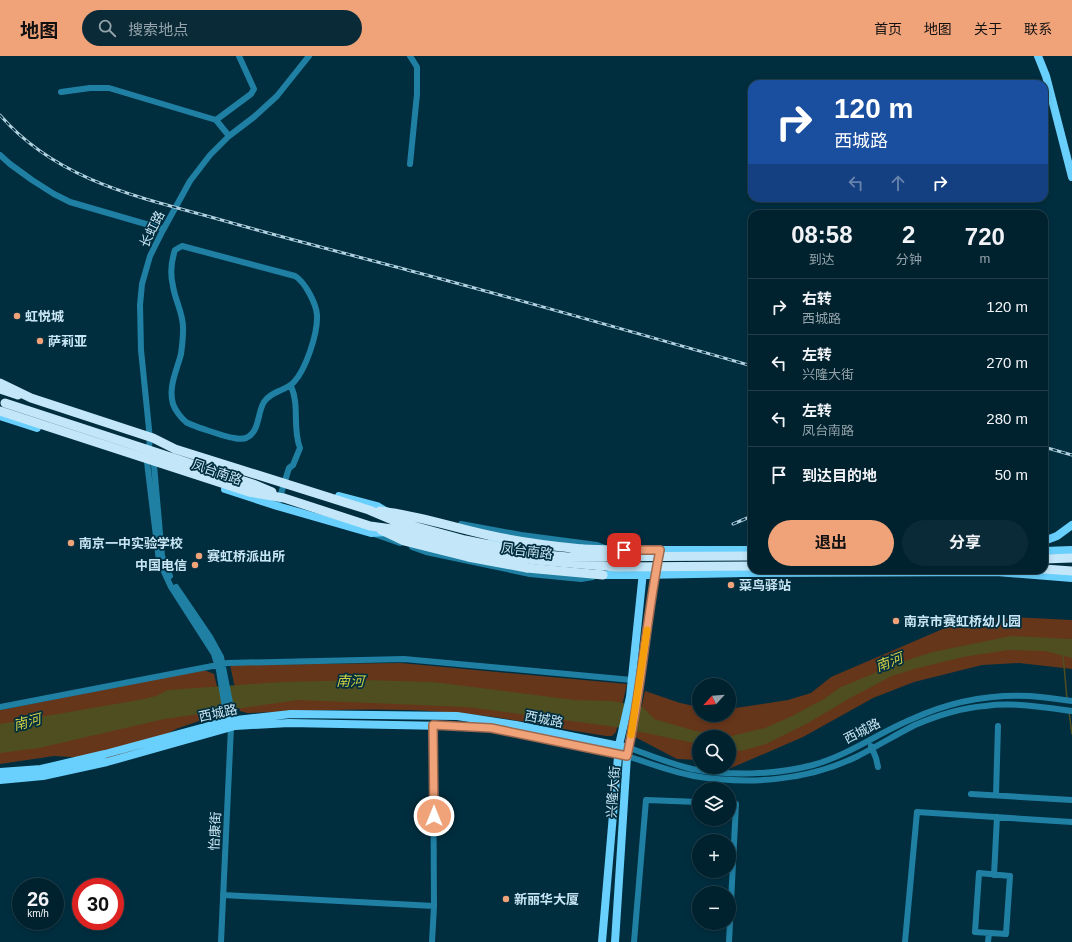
<!DOCTYPE html>
<html lang="zh">
<head>
<meta charset="utf-8">
<style>
  :root { --surface:#00222f; --page:#0a2a37; --text:#f1f3f6; --muted:#95a4aa; --line:#223f4b; --accent:#f0a279 }
  body { margin:0; font-family:Arial,"Noto Sans SC",sans-serif; background:var(--page); color:var(--text); height:100vh; display:flex; flex-direction:column; font-size:15px; white-space:nowrap }
  * { box-sizing:border-box; margin:0 }
  p { font-size:13px; color:var(--muted) }
  .icon { flex:none; width:22px; height:22px; fill:none; stroke:currentColor; stroke-width:2; stroke-linecap:round; stroke-linejoin:round }
  .map { position:relative; flex:1; overflow:hidden }
  .side { position:absolute; left:748px; top:154px; width:300px; height:364px; display:flex; flex-direction:column; background:var(--surface); border-radius:12px; box-shadow:0 2px 6px #0003,0 0 0 1px var(--line) }
  .side>* { flex:none }
  .banner { position:absolute; left:748px; top:24px; width:300px; height:122px; border-radius:12px; box-shadow:0 2px 6px #0003,0 0 0 1px var(--line); background:#1a4fa0; color:#fff; overflow:hidden }
  .needle { width:26px; rotate:244deg }
  .buttons { position:absolute; left:692px; top:622px; display:grid; gap:8px }
  .buttons a { display:grid; place-items:center; width:44px; height:44px; border-radius:50%; background:var(--surface); box-shadow:0 2px 6px #0003,0 0 0 1px var(--line); font-size:20px }
  .speed { position:absolute; left:12px; top:822px; display:flex; gap:8px; font-size:20px; font-weight:700; text-align:center }
  .speed>* { display:grid; place-content:center; width:52px; height:52px; border-radius:50%; background:var(--surface); box-shadow:0 2px 6px #0003,0 0 0 1px var(--line); line-height:1 }
  .speed small { font-size:10px; font-weight:400 }
  .speed .limit { border:6px solid #d22; background:#fff; color:#111 }
  .pin { position:absolute; display:grid; place-items:center; width:34px; height:34px; color:#fff; margin:-17px; border-radius:8px; box-shadow:0 2px 6px #0006 }
  .me { position:absolute; width:44px; margin:-22px; rotate:0deg; stroke-linejoin:round; filter:drop-shadow(0 0 3px #0008) }
  .turn { display:flex; align-items:center; gap:14px; height:84px; padding:0 20px; font-size:18px }
  .turn .icon { width:52px; height:52px; stroke-width:2.5 }
  .turn b { display:block; font-size:28px; line-height:34px }
  .lanes { display:flex; align-items:center; height:38px; padding:0 20px; background:#0003; justify-content:center; gap:20px; direction:ltr }
  .lanes .off { opacity:.35 }
  .eta { display:flex; justify-content:space-evenly; align-items:center; height:68px; text-align:center }
  .eta b { font-size:24px; font-weight:700; line-height:28px }
  .action { display:flex; gap:8px; margin-top:auto; padding:8px 20px }
  .action a { flex:1; height:46px; border-radius:24px; background:var(--accent); color:#111; font-size:16px; font-weight:700; line-height:46px; text-align:center }
  .action a+a { background:var(--page); color:var(--text) }
  ul { padding:0; list-style:none }
  li { display:flex; align-items:center; gap:12px; height:56px; padding:0 20px; border-top:1px solid var(--line) }
  li div { flex:1 }
  li b { display:block; font-size:15px }
  li em { font-style:normal }
  header { display:flex; align-items:center; gap:24px; box-sizing:border-box; height:56px; padding:0 20px; background:var(--accent); color:#111 }
  header strong { font-size:19px }
  nav { display:flex; gap:22px; margin-inline-start:auto; font-size:14px }
  .search { width:280px; height:36px; background:var(--page); display:flex; align-items:center; gap:10px; box-sizing:border-box; padding:0 14px; border-radius:22px; color:var(--muted); font-size:15px }
  .map>svg:first-child { display:block }
</style>
</head>
<body>
<header>
<strong>地图</strong>
<div class="search"><svg class="icon" aria-label="search" viewBox="0 0 24 24"><circle cx="10" cy="10" r="6"/><path d="M15 15l6 6"/></svg>搜索地点</div>
<nav><a>首页</a><a>地图</a><a>关于</a><a>联系</a></nav>
</header>
<div class="map">
<svg width="1072" height="886" viewBox="0 0 1072 886">
  <rect width="100%" height="100%" fill="#002e3f"/>
  <path fill="#66361a" d="M973,560L1010,563L1012,561L1072,564V613L1019,607L982,609L914,626L873,642L803,681L731,712L729,709V681H699V704L677,703L635,681L645,635L680,647L699,651V659H729V653L788,644L811,637L831,621Z
    M401,607L627,628L616,676L612,680H606C552,672 499,659 444,656C378,651 313,655 247,657L240,655L230,609Z
    M204,614L214,618L223,655L219,658L176,673L123,704L54,700L0,708V654Z"/>
  <path fill="#4f4e20" d="M1011,580L1072,583V602L1045,595L1008,594L963,601L914,613L892,620L850,642L808,667L766,688L741,695L729,693V681H699V688L616,671L467,651L299,644L164,663L39,692L0,697V668L144,643L156,640L168,634L281,626L363,624L433,626L574,644L612,645L643,651L654,663L695,675L731,680L765,672L790,661L824,643L839,632L901,606L933,596Z"/>
  <g fill="none" stroke-linecap="round" stroke-linejoin="round">
    <path stroke="#4f4e20" stroke-width="1.5" d="M1063,599L1067,643
      M1069,656L1072,678"/>
    <path stroke="#1f80a4" stroke-width="6" d="M61,36L90,32H109L216,64L229,80
      M216,64L251,38L254,33L239,0
      M0,99L10,108L32,124L54,138L70,146L163,173
      M410,108L417,38V11L410,0
      M182,190L295,220C305,226 316,247 317,259C318,277 306,313 294,326C286,335 271,335 264,346C257,357 260,376 246,382C242,383 238,383 234,382C226,381 190,369 186,366C181,362 175,354 173,348C168,331 177,314 181,298C182,291 183,282 183,274C184,258 175,245 173,230C170,218 171,206 175,194Z
      M154,409L162,500L170,520
      M279,444L289,412L293,409L300,392C292,372 300,350 291,330
      M461,468L521,479L597,489L605,492
      M374,478L400,487
      M412,491L426,496L530,518L581,523L593,521
      M176,531L210,581L221,601L234,667
      M0,651L228,607L404,603L632,624
      M871,690L876,702L878,711
      M629,692C650,699 671,708 692,713C731,720 775,719 813,709C849,699 878,677 912,663C949,646 989,638 1030,640C1044,641 1058,643 1072,645
      M627,700C649,707 671,716 694,720C748,729 806,725 856,701C876,691 895,679 915,669C936,660 961,652 985,650C1013,646 1043,651 1072,655
      M971,738L1072,744
      M996,739L998,670
      M729,748H736L729,886
      M979,817L1010,820L1006,878L975,876Z
      M994,819L997,761
      M223,839L434,850
      M221,886L231,671L227,665L219,614L214,598L171,531L159,505L147,406L150,383L141,294L140,249L142,228L150,200L162,176L190,125L210,99L229,80L254,61L277,40L309,0
      M432,886L434,850L433,669
      M634,886L646,744L699,746
      M905,886L917,756L1072,766
      M988,886L989,877"/>
    <path stroke="#69d0fd" stroke-width="8" d="M1038,0L1046,20L1072,121
      M0,360L37,372
      M225,433L277,450L371,477L387,476
      M339,440L377,450L387,456
      M492,485L522,490
      M1044,485L1057,480L1072,469
      M1044,495L1072,494
      M607,496L612,494H752
      M598,517L603,519H642L747,517L996,516L1072,522
      M0,716L41,713L105,698L227,665L291,658L457,660L516,669L629,692
      M0,724L43,720L107,706L235,670L289,667L446,670L491,672L627,700
      M602,886L619,689L630,641L643,516
      M615,886L627,700L637,644L655,519L660,494"/>
    <path stroke="#c3e7f9" stroke-width="9" d="M0,333L18,339
      M582,493L612,494
      M1044,503L1072,502
      M527,512L603,519
      M1044,513L1072,515"/>
    <g stroke="#b2d1df" stroke-width="3">
      <path id="rail" d="M0,59C58,126 143,142 225,165C288,183 352,199 415,216C528,246 640,278 752,310
        M1044,391L1072,399
        M733,468L752,460"/>
    </g>
    <use href="#rail" stroke="#002e3f" stroke-width="1.5" stroke-dasharray="4.5" stroke-linecap="butt"/>
    <path stroke="#c3e7f9" stroke-width="9" d="M0,327L31,342L153,382L175,393L369,454L395,465L465,484L535,498L568,501L752,500
      M5,347L253,428L272,436
      M0,355L249,436L284,442L370,470L392,473L467,492L534,504L616,511L752,510
      M380,455C416,459 452,471 488,479C519,486 551,490 582,493
      M381,474L404,485L468,501L527,512"/>
  </g>
  <g fill="none" stroke-linecap="round" stroke-linejoin="round">
    <g stroke="#9c694f" stroke-width="10">
      <path id="route" d="M434,760L433,669L491,672L627,700C642,632 646,562 660,494H624"/>
    </g>
    <use href="#route" stroke="#f0a279" stroke-width="7"/>
    <path stroke="#f59e0b" stroke-width="7" d="M631,679L647,574"/>
  </g>
  <g fill="#f0a279" stroke="#002e3f" stroke-width="1.5">
    <circle cx="17" cy="260" r="4"/>
    <circle cx="40" cy="285" r="4"/>
    <circle cx="71" cy="487" r="4"/>
    <circle cx="199" cy="500" r="4"/>
    <circle cx="195" cy="509" r="4"/>
    <circle cx="731" cy="529" r="4"/>
    <circle cx="896" cy="565" r="4"/>
    <circle cx="506" cy="843" r="4"/>
  </g>
  <g text-anchor="middle" dominant-baseline="central" stroke-width="3.5" stroke-linejoin="round" paint-order="stroke">
    <g font-size="13" fill="#c9e6f4" stroke="#002e3f">
      <text transform="translate(152 173) rotate(-64)">长虹路</text>
      <text transform="translate(217 416) rotate(19)">凤台南路</text>
      <text transform="translate(527 495) rotate(7)">凤台南路</text>
      <text transform="translate(218 657) rotate(-12)">西城路</text>
      <text transform="translate(544 663) rotate(11)">西城路</text>
      <text transform="translate(862 675) rotate(-27)">西城路</text>
      <text transform="translate(613 736) rotate(-86)">兴隆大街</text>
      <text transform="translate(215 775) rotate(-87)">怡康街</text>
    </g>
    <g font-size="13" font-weight="bold" fill="#c9e6f4" stroke="#002e3f" text-anchor="start">
      <text x="25" y="260">虹悦城</text>
      <text x="48" y="285">萨莉亚</text>
      <text x="79" y="487">南京一中实验学校</text>
      <text x="207" y="500">赛虹桥派出所</text>
      <text x="187" y="509" text-anchor="end">中国电信</text>
      <text x="739" y="529">菜鸟驿站</text>
      <text x="904" y="565">南京市赛虹桥幼儿园</text>
      <text x="514" y="843">新丽华大厦</text>
    </g>
    <g font-size="14" font-style="italic" fill="#d1d045" stroke="#002e3f">
      <text transform="translate(889 606) rotate(-21)">南河</text>
      <text transform="translate(350 625) rotate(1)">南河</text>
      <text transform="translate(27 666) rotate(-14)">南河</text>
    </g>
  </g>
</svg>
<div class="buttons">
<a><svg class="needle" viewBox="-14 -14 28 28"><path d="M0-13l5 13h-10z" fill="#e53935"/><path d="M0 13l5-13h-10z" fill="#95a4aa"/></svg></a>
<a><svg class="icon" aria-label="search" viewBox="0 0 24 24"><circle cx="10" cy="10" r="6"/><path d="M15 15l6 6"/></svg></a>
<a><svg class="icon" aria-label="layers" viewBox="0 0 24 24"><path d="M12 4l9 5-9 5-9-5zM3 14l9 5 9-5"/></svg></a>
<a>+</a>
<a>−</a>
</div>
<div class="speed"><div>26<small>km/h</small></div><div class="limit">30</div></div>
<div class="pin" style="left:624px;top:494px;background:#d93025"><svg class="icon" aria-label="arrive" viewBox="0 0 24 24"><path d="M6 21V4h12l-3 4 3 4H6"/></svg></div>
<svg class="me" style="left:434px;top:760px" viewBox="-20 -20 40 40"><circle r="17" fill="#f0a279" stroke="#fff" stroke-width="3"/><path d="M0-11L8 9 0 5-8 9z" fill="#fff"/></svg>
<div class="banner">
<div class="turn"><svg class="icon" aria-label="right" viewBox="0 0 24 24"><path d="M7 20v-9h11M14 6l5 5-5 5"/></svg><div><b>120 m</b>西城路</div></div>
<div class="lanes"><svg class="icon off" aria-label="left" viewBox="0 0 24 24"><path d="M17 20v-9H6M10 6l-5 5 5 5"/></svg><svg class="icon off" aria-label="ahead" viewBox="0 0 24 24"><path d="M12 20V5M6 11l6-6 6 6"/></svg><svg class="icon" aria-label="right" viewBox="0 0 24 24"><path d="M7 20v-9h11M14 6l5 5-5 5"/></svg></div>
</div>
<section class="side">
<div class="eta">
<div><b>08:58</b><p>到达</p></div>
<div><b>2</b><p>分钟</p></div>
<div><b>720</b><p>m</p></div>
</div>
<ul>
<li><svg class="icon" aria-label="right" viewBox="0 0 24 24"><path d="M7 20v-9h11M14 6l5 5-5 5"/></svg><div><b>右转</b><p>西城路</p></div><em>120 m</em></li>
<li><svg class="icon" aria-label="left" viewBox="0 0 24 24"><path d="M17 20v-9H6M10 6l-5 5 5 5"/></svg><div><b>左转</b><p>兴隆大街</p></div><em>270 m</em></li>
<li><svg class="icon" aria-label="left" viewBox="0 0 24 24"><path d="M17 20v-9H6M10 6l-5 5 5 5"/></svg><div><b>左转</b><p>凤台南路</p></div><em>280 m</em></li>
<li><svg class="icon" aria-label="arrive" viewBox="0 0 24 24"><path d="M6 21V4h12l-3 4 3 4H6"/></svg><div><b>到达目的地</b></div><em>50 m</em></li>
</ul>
<div class="action"><a>退出</a><a>分享</a></div>
</section>
</div>
</body>
</html>
